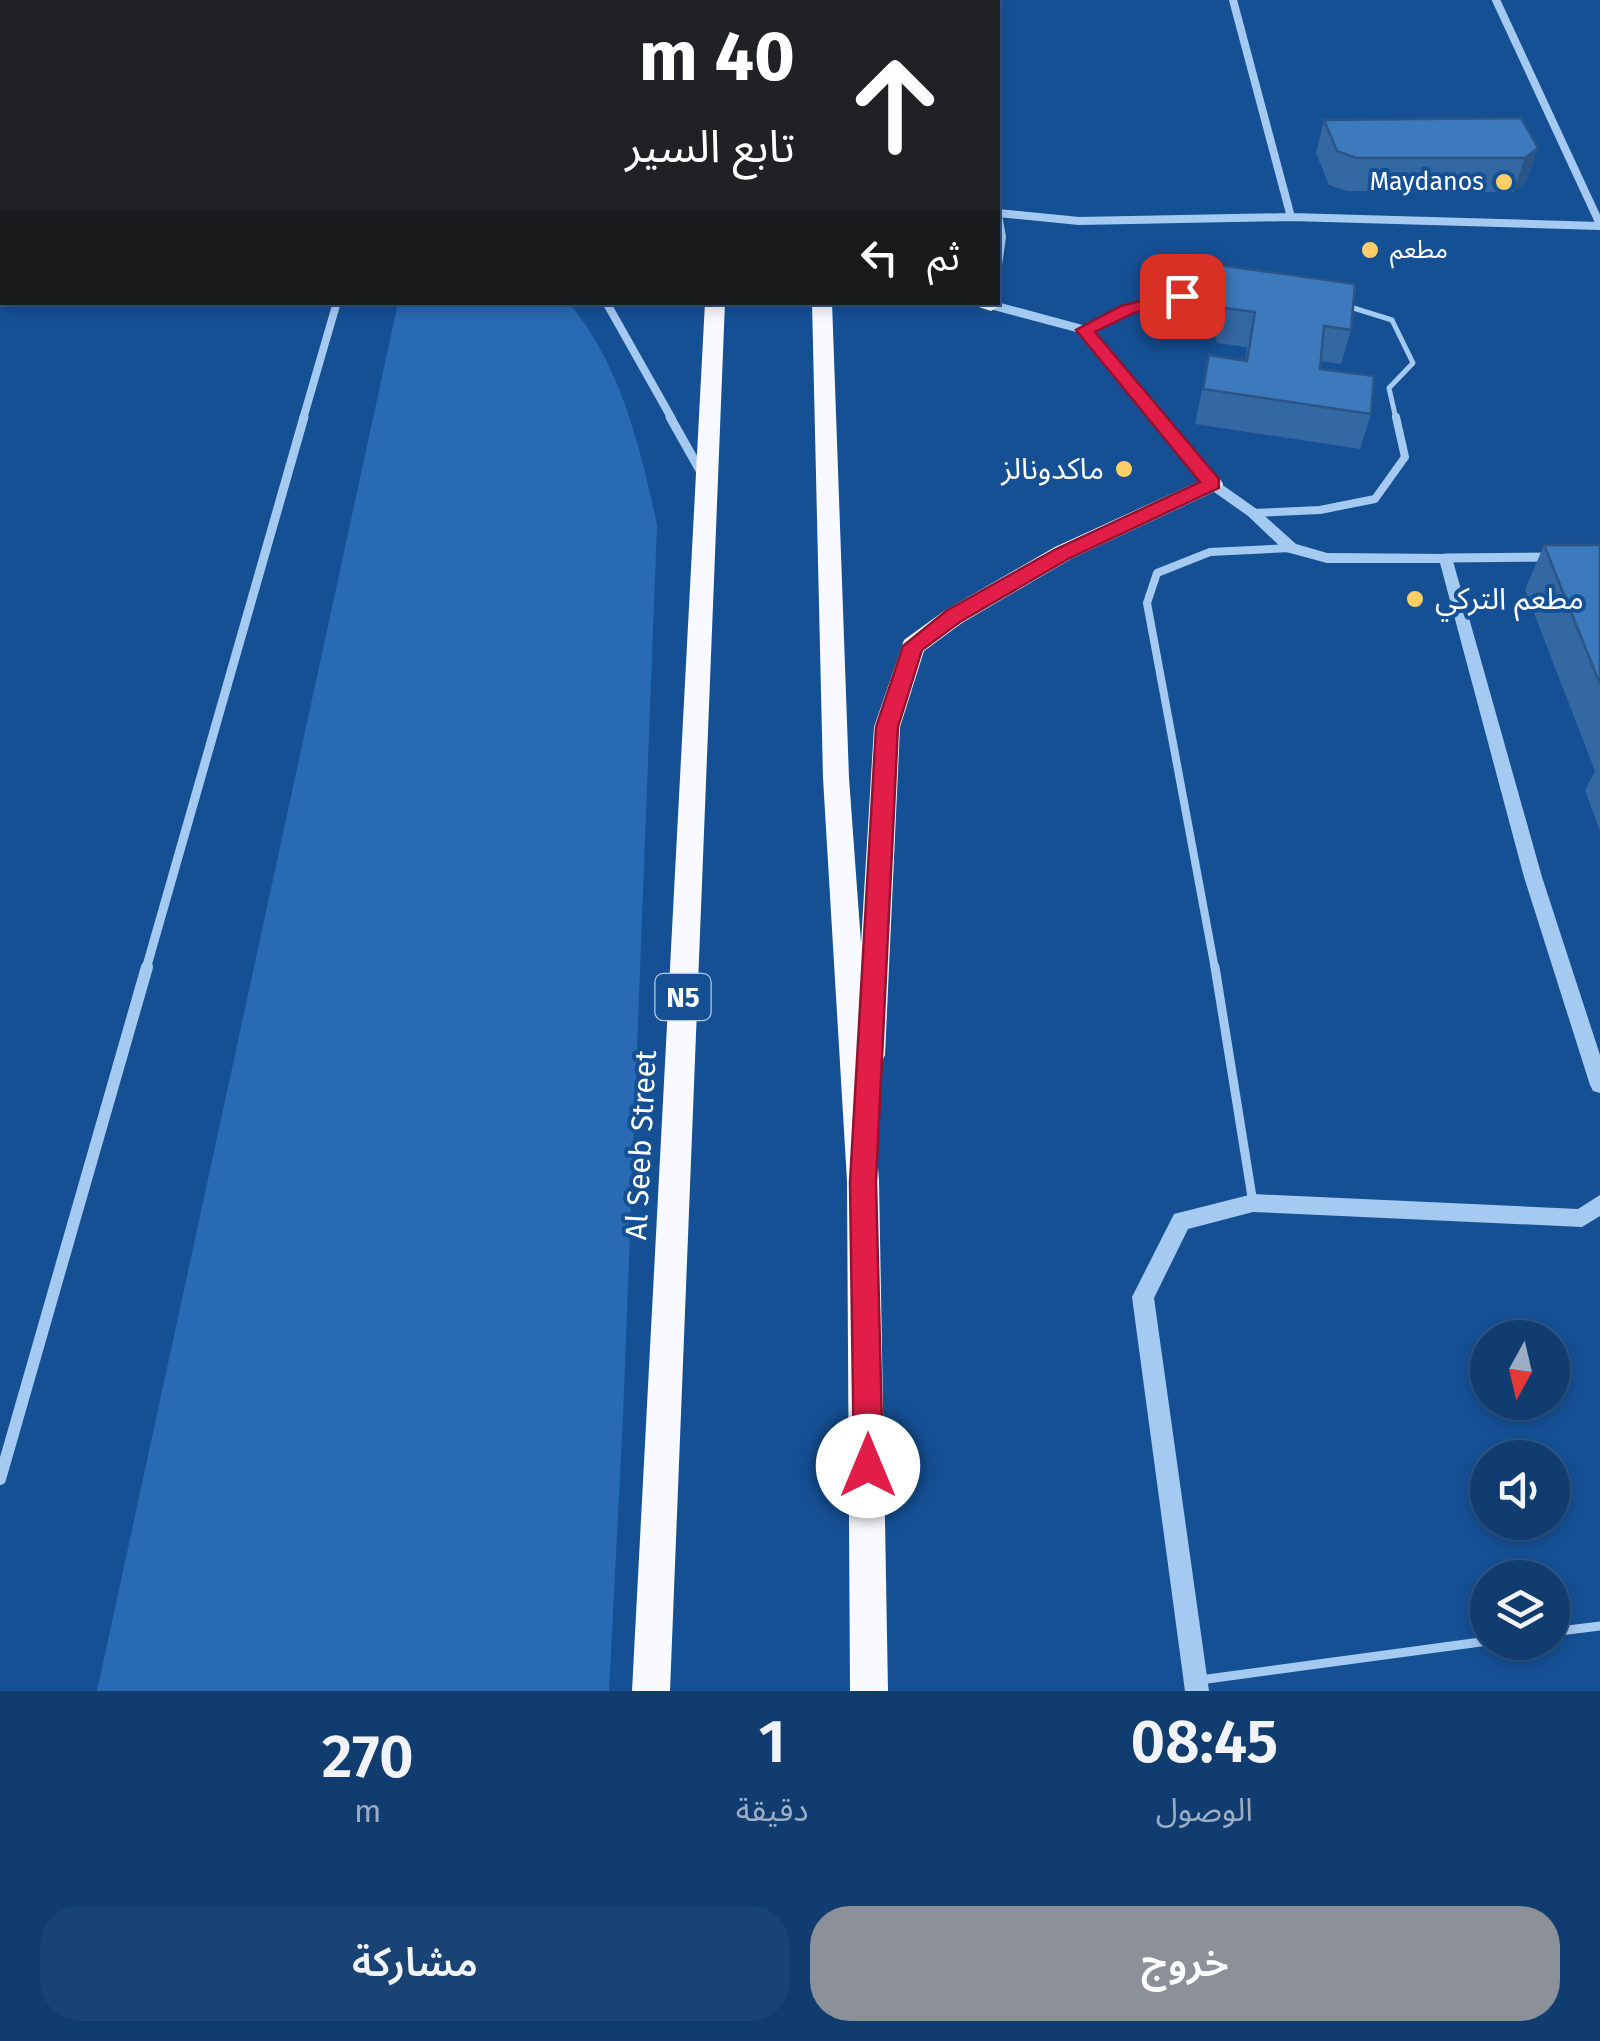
<!DOCTYPE html>
<html lang="ar">
<head>
<meta charset="utf-8">
<style>
  :root { --surface:#103c70; --page:#194375; --text:#f1f3f6; --muted:#9cadc3; --line:#305683; --accent:#8c9099 }
  body { margin:0; font-family:"Fira Sans","Noto Sans Arabic",sans-serif; background:var(--page); color:var(--text); direction:rtl; height:100vh; display:flex; flex-direction:column; font-size:38px; white-space:nowrap }
  * { box-sizing:border-box; margin:0 }
  p { font-size:32px; color:var(--muted) }
  .icon { flex:none; width:55px; height:55px; fill:none; stroke:currentColor; stroke-width:2; stroke-linecap:round; stroke-linejoin:round }
  .map { position:relative; height:1691px; overflow:hidden; direction:ltr }
  .side { display:flex; flex-direction:column; background:var(--surface); flex:1 }
  .side>* { flex:none }
  .banner { position:absolute; left:0px; top:0px; width:1000px; height:305px; box-shadow:0 5px 15px #0003,0 0 0 2px var(--line); direction:rtl; background:#202124; color:#fff; overflow:hidden }
  .needle { width:65px; rotate:188deg }
  .fabs { position:absolute; left:1470px; top:1320px; display:grid; gap:20px }
  .fabs a { display:grid; place-items:center; width:100px; height:100px; border-radius:50%; background:var(--surface); box-shadow:0 5px 15px #0003,0 0 0 2px var(--line); font-size:50px }
  .pin { position:absolute; display:grid; place-items:center; width:85px; height:85px; color:#fff; margin:-42px; border-radius:20px; box-shadow:0 5px 15px #0006 }
  .me { position:absolute; width:110px; margin:-55px; rotate:0deg; stroke-linejoin:round; filter:drop-shadow(0 0 8px #0008) }
  .turn { display:flex; align-items:center; gap:35px; height:210px; padding:0 40px; font-size:45px }
  .turn .icon { width:130px; height:130px; stroke-width:2.5 }
  .turn b { display:block; font-size:70px; line-height:85px }
  .then { display:flex; align-items:center; height:95px; padding:0 40px; background:#0003; gap:20px; font-size:38px }
  .eta { display:flex; justify-content:space-evenly; align-items:center; height:170px; text-align:center }
  .eta b { font-size:60px; font-weight:600; line-height:70px }
  .cta { display:flex; gap:20px; margin-top:auto; padding:20px 40px }
  .cta a { flex:1; height:115px; border-radius:40px; background:var(--accent); color:#fff; font-size:40px; font-weight:600; line-height:115px; text-align:center }
  .cta a+a { background:var(--page); color:var(--text) }
  .map>svg:first-child { display:block }
</style>
</head>
<body>
<div class="map">
<svg width="1600" height="1691" viewBox="0 0 1600 1691">
  <rect width="100%" height="100%" fill="#155095"/>
  <path fill="#286ab4" d="M398,303H569C621,365 640,447 657,525L623,1417L609,1691H97Z"/>
  <g fill="none" stroke-linecap="round" stroke-linejoin="round">
    <path fill="#97c5f5" fill-rule="evenodd" d="M100,0H116L112,2H99Z
      M0,29H2V34L0,35Z"/>
    <path stroke="#a5caf2" stroke-width="5" d="M1347,306L1392,320L1413,363L1389,388L1396,419
      M1085,330L1147,305L1213,297"/>
    <path stroke="#a5caf2" stroke-width="8" d="M1253,513L1320,510L1375,499L1405,457L1396,417
      M1215,969L1147,603L1157,573L1210,552L1291,548"/>
    <path stroke="#a5caf2" stroke-width="9" d="M1215,967L1253,1203
      M1552,1632L1600,1626
      M1200,1680L1488,1641"/>
    <path stroke="#a5caf2" stroke-width="8" d="M1233,0L1291,217
      M1496,0L1600,224
      M998,213L1079,221L1291,217L1600,226
      M998,215L1002,237L998,265
      M606,302L672,419
      M303,419L337,302"/>
    <path stroke="#a5caf2" stroke-width="9" d="M670,417L701,472
      M1446,558L1549,557
      M146,969L304,417"/>
    <path stroke="#a5caf2" stroke-width="12" d="M0,1479L147,967"/>
    <path fill="#a5caf2" fill-rule="evenodd" d="M986,302H997L1090,327L1217,481L1258,510L1296,544L1327,553L1451,554L1542,877L1600,1055V1093L1593,1091L1590,1085L1524,877L1440,563H1327L1286,552L1248,516L1207,487L1080,333L986,308Z
      M1253,1194L1578,1209L1600,1195V1216L1582,1227L1253,1212L1188,1229L1154,1298L1209,1691H1185L1132,1297L1174,1214Z"/>
    <path fill="#f8faff" fill-rule="evenodd" d="M718,0H734V2H718Z
      M822,0H838L839,2H823Z
      M998,300L1001,305L991,311L963,302Z
      M705,302H725L670,1691H632Z
      M812,302H832L849,778L861,943L874,727L904,640L944,611L1055,547L1204,479H1220L1223,484L1220,489L1071,559L962,623L924,651L900,727L885,1055L881,1064L871,1068L879,1181L888,1691H850L847,1181L823,778Z"/>
  </g>
  <path fill="#3468a3" d="M1324,120L1538,148L1526,182L1513,192L1347,191L1329,185L1316,153Z
    M1212,264L1351,330L1341,364L1320,361V369L1371,414L1360,449L1195,424L1209,355L1245,361L1247,347L1217,343L1205,298Z
    M1544,545H1600V831L1585,790L1595,771L1525,590Z"/>
  <path fill="#2b5584" d="M1538,148L1526,182L1513,192L1525,158Z"/>
  <path fill="#3d79bd" stroke="#2b5584" stroke-width="2.5" d="M1521,118L1538,148L1525,158H1356L1337,151L1324,120Z
    M1212,264L1355,284L1351,330L1324,326L1320,369L1374,376L1371,414L1203,389L1209,355L1247,361L1255,312L1224,308Z
    M1544,545H1600V684Z"/>
  <path fill="#e11d48" stroke="#92132f" stroke-width="2.5" d="M1182,290L1190,296L1188,299L1134,313L1095,332L1219,479V488L1070,558L960,622L922,650L898,727L876,1182L883,1466L879,1476L868,1480L858,1476L854,1466L850,1182L876,727L903,646L946,611L1056,549L1200,482L1076,330L1121,306Z"/>
  <g fill="#ffcf66" stroke="#155095" stroke-width="4">
    <circle cx="1504" cy="182" r="10"/>
    <circle cx="1370" cy="250" r="10"/>
    <circle cx="1124" cy="469" r="10"/>
    <circle cx="1415" cy="599" r="10"/>
  </g>
  <g text-anchor="middle" dominant-baseline="central" stroke-width="8" stroke-linejoin="round" paint-order="stroke">
    <g font-size="25" fill="#fff" stroke="#155095" text-anchor="end">
      <text x="1484" y="182">Maydanos</text>
      <text x="1390" y="250" text-anchor="start">مطعم</text>
    </g>
    <rect fill="#155095" stroke="#b9cadf" stroke-width="2.5" x="655.5" y="974" width="55" height="46" rx="8"/>
    <g font-size="28" font-weight="bold" fill="#fff">
      <text x="683" y="997">N5</text>
    </g>
    <g font-size="30" fill="#fff" stroke="#155095" text-anchor="end">
      <text x="1104" y="469">ماكدونالز</text>
      <text x="1435" y="599" text-anchor="start">مطعم التركي</text>
    </g>
    <g font-size="30" fill="#fff" stroke="#155095">
      <text transform="translate(641 1145) rotate(-87)">Al Seeb Street</text>
    </g>
  </g>
</svg>
<div class="fabs">
<a><svg class="needle" viewBox="-14 -14 28 28"><path d="M0-13l5 13h-10z" fill="#e53935"/><path d="M0 13l5-13h-10z" fill="#9cadc3"/></svg></a>
<a><svg class="icon" aria-label="sound" viewBox="0 0 24 24"><path d="M4 9h4l5-4v14l-5-4H4zM17 9q2 3 0 6"/></svg></a>
<a><svg class="icon" aria-label="layers" viewBox="0 0 24 24"><path d="M12 4l9 5-9 5-9-5zM3 14l9 5 9-5"/></svg></a>
</div>
<div class="pin" style="left:1182px;top:296px;background:#d93025"><svg class="icon" aria-label="arrive" viewBox="0 0 24 24"><path d="M6 21V4h12l-3 4 3 4H6"/></svg></div>
<svg class="me" style="left:868px;top:1466px" viewBox="-20 -20 40 40"><circle r="19" fill="#fff"/><path d="M0-13L10 11 0 6-10 11z" fill="#e11d48"/></svg>
<div class="banner">
<div class="turn"><svg class="icon" aria-label="ahead" viewBox="0 0 24 24"><path d="M12 20V5M6 11l6-6 6 6"/></svg><div><b>40 m</b>تابع السير</div></div>
<div class="then">ثم<svg class="icon" aria-label="left" viewBox="0 0 24 24"><path d="M17 20v-9H6M10 6l-5 5 5 5"/></svg></div>
</div>
</div>
<section class="side">
<div class="eta">
<div><b>08:45</b><p>الوصول</p></div>
<div><b>1</b><p>دقيقة</p></div>
<div><b>270</b><p>m</p></div>
</div>
<div class="cta"><a>خروج</a><a>مشاركة</a></div>
</section>
</body>
</html>
